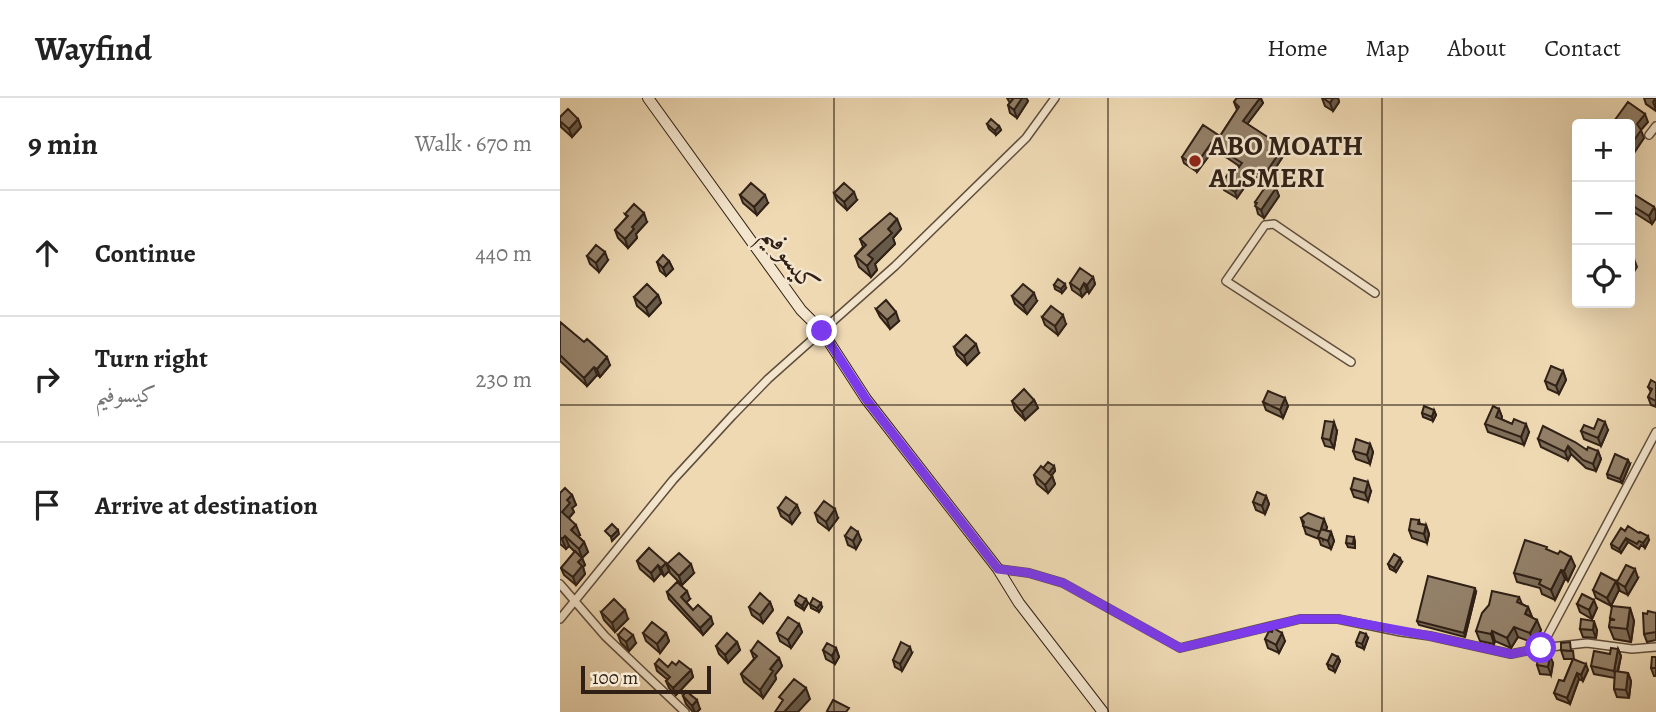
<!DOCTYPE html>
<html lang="en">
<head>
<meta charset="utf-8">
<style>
	:root { --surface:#fff; --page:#f2f2f2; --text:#222; --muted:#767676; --line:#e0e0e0 }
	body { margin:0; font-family:Alegreya,Amiri,serif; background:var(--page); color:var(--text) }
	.controls { position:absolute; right:21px; top:21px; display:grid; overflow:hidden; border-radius:7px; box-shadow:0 7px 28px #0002 }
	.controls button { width:63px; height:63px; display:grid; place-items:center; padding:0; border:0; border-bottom:2px solid var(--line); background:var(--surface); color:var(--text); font:35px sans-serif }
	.scale { position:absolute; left:21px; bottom:18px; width:130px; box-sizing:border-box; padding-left:7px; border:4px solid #302016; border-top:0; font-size:19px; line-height:24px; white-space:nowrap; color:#302016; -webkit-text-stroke:5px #f4e6ce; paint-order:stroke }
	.stop { position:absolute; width:21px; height:21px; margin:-16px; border:5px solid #7c3aed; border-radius:50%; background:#fff }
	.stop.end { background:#7c3aed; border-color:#fff; box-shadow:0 2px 7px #0008 }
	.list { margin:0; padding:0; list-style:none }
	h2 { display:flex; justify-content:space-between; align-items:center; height:91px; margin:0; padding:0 28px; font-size:30px }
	h2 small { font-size:23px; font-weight:400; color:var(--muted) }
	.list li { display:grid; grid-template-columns:46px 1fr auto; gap:21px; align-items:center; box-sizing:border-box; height:126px; padding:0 28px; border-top:2px solid var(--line) }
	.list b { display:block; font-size:26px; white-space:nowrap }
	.list p { margin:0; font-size:23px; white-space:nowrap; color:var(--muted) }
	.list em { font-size:23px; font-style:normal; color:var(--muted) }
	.icon { flex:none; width:38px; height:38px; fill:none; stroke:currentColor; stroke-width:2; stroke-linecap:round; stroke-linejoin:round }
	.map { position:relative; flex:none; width:1096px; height:614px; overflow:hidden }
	header { display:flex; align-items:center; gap:42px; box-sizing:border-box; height:98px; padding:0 35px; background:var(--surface); border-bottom:2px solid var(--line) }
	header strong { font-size:33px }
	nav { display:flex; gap:38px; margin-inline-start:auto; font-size:24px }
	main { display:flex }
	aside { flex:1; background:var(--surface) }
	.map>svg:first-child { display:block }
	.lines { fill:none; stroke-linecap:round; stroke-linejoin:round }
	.street-casing { stroke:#604e3d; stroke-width:10 }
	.secondary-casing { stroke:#302016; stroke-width:12 }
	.street { stroke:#f4e6ce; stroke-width:7 }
	.secondary { stroke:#f4e6ce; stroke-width:10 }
	.wall { fill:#7e6e59; stroke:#302016; stroke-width:2 }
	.shaded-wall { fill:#675a49; stroke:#302016; stroke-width:2 }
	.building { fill:#938068; stroke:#302016; stroke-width:2 }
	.route { stroke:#7c3aed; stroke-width:9 }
	.grid { fill:none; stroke:#302016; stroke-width:2; stroke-opacity:0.55 }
	.poi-dot { fill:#8f2418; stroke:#f4e6ce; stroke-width:2.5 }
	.labels { text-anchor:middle; stroke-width:5; stroke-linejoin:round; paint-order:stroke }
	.poi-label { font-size:28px; font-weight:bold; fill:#302016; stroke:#f4e6ce; text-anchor:start }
	.street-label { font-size:28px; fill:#302016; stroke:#f4e6ce }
</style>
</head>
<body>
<header>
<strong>Wayfind</strong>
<nav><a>Home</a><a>Map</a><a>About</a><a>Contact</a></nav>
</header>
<main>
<aside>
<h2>9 min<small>Walk · 670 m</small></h2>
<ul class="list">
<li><svg class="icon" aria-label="ahead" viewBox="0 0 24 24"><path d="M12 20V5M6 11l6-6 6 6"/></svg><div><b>Continue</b></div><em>440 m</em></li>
<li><svg class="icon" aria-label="right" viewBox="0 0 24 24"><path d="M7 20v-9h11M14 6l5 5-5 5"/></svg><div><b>Turn right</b><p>كيسوفيم</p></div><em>230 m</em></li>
<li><svg class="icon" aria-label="arrive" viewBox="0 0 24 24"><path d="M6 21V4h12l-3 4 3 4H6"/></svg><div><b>Arrive at destination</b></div></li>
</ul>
</aside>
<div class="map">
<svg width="1096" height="614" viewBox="0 0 1096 614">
	<rect width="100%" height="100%" fill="#eed9b3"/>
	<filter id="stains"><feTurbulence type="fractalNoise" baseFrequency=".00286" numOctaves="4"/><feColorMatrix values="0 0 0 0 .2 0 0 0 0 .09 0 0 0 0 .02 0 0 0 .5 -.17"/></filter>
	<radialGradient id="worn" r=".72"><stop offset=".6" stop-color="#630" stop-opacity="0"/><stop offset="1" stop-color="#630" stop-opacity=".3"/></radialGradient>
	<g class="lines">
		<!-- street casing -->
		<g class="street-casing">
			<path id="street" d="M1089 37 1096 28
				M791 264 666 183 705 127 714 126 815 195
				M438 471 469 475 503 485 620 550 740 521H778L841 534 870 538 951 556 981 550 1027 545 1072 551 1096 549
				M0 486 45 538 125 614
				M0 521 113 382 172 318 208 281 335 168 466 40 495 0
				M981 550 1096 334"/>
		</g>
		<!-- secondary casing -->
		<g class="secondary-casing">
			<path id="secondary" d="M88 0 241 212 262 233 306 301 438 471 459 505 543 614"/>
		</g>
		<!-- street -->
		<use href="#street" class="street"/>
		<!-- secondary -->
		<use href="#secondary" class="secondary"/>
	</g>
	<!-- wall -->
	<path class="wall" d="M447 0H466L468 3 457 20 450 15 448 7 450 5Z
		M677 0H701L703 5 687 26 725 55 706 85 693 77 677 100 664 92 662 86 673 77 679 68 654 51 637 74 624 65 622 59 660 38 677 12 674 4Z
		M762 0H778L779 4 773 13 765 8Z
		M1084 0H1096V13L1086 6Z
		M0 19 18 21 21 29 12 39 1 29Z
		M427 26 439 28 441 32 436 37 429 31Z
		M716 90 719 98 704 120 698 116 695 104Z
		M1070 94 1094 109 1096 114V120L1092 126 1070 112Z
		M274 95 297 102 287 112 277 103Z
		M180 97 208 105 197 117 183 105Z
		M65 116 87 124 76 136 77 140 68 150 58 140 55 132 67 119Z
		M337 121 341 131 333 140 335 146 315 166 317 172 311 179 299 169 295 158 303 149 300 141Z
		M27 158 48 162 39 174 30 166Z
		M109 163 113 171 106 178 100 173 97 164Z
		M533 179 535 186 529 195 527 193 522 199 512 192 510 185Z
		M494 187 506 190 502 195 495 191Z
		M98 197 101 205 89 218 77 208 74 199Z
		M452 198 477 203 467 216 455 206Z
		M316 211 339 223 330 231 320 219Z
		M482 219 506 226 498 237 485 227Z
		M0 224 50 267 40 279 37 277 27 288 0 263Z
		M394 249 419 255 407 267 397 257Z
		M1003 273 1006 282 999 296 988 291 985 283Z
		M1096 285V309L1091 307 1088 299 1091 294 1088 289Z
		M474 302 478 310 465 322 455 312 452 303Z
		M703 304 728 308 723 320 706 312Z
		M939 311 942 319 941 321 969 334 964 347 928 334 925 326Z
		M874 312 876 317 873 323 863 319 862 315Z
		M1034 331 1048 332 1041 348 1024 341 1021 333Z
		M777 333 774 350 765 348 762 340Z
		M978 341 1027 352 1038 353 1041 361 1036 373 1026 370 1011 356 1008 362 981 349Z
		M810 346 813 354 810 366 796 361 793 353Z
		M1070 366 1062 385 1048 380 1047 376Z
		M494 368 495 373 492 377 495 386 488 395 477 386 474 377 483 370Z
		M791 391 811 393 808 403 794 399Z
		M0 395 12 397 16 407 12 410 14 414 9 420 20 437 18 438 24 444 28 454 22 460 25 467 23 469 25 476 16 487 4 477 1 470 15 454 9 448 6 451 0 446Z
		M706 398 709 406 705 416 696 412 693 404Z
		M218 410 240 415 232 426 221 418Z
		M255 415 278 420 269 432 258 424Z
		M741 420 767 429 766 432 771 434 774 443 771 451 761 447 759 441 746 436Z
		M859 422 860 426 866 427 869 436 867 445 852 440 849 432Z
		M1065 433 1089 442 1085 450 1081 447 1079 451 1068 444 1061 455 1052 450 1051 446Z
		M285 438 301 442 296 451 288 447Z
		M794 439 795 443V450L788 449 786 445Z
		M89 450 109 473 104 478 101 475 94 483 80 471 77 463Z
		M988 452 1015 468 1008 483 1005 481 995 502 982 496 980 490 957 484 954 475Z
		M842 464 836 474 830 471 828 466Z
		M107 466 134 475 122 487 110 475Z
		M1078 480 1068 497 1060 493 1057 484Z
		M1033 492H1059L1051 508 1036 500Z
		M107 494 130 501 126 504 133 512 153 526 143 537 109 501Z
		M916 494 905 539 859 527 857 523Z
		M959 499 962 506 968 509 972 519 981 532 974 545 958 539 951 550 935 543 934 546 920 543 916 533Z
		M235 503 248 505 244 512 236 507Z
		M210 504 213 512 203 525 192 517 189 509Z
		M250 506 262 509 259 514 251 510Z
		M1017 506 1037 510 1032 521 1020 514Z
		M1070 510 1074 523 1071 544 1054 541 1049 529 1051 522 1050 520Z
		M41 514 68 521 55 534 44 522Z
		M1096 515V542L1087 544 1084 536Z
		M239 526 242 534 231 550 220 543 217 535Z
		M1020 531 1037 532 1036 540 1023 539Z
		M712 534 725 543 719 555 708 550 705 541Z
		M83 535H106L109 543 100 555 86 543Z
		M58 537 76 545 69 553 61 545Z
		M808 540 804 551 797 548 796 544Z
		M177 544 180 552 168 565 159 556 156 548Z
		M276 550 279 559 275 566 266 561 263 552Z
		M1058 551 1061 558 1058 574 1068 575 1071 583 1069 600 1057 599 1054 591 1055 580 1034 576 1031 568Z
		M1001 552 1013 553 1014 561 1028 572 1023 583 1019 581 1010 606 997 601 994 595 1004 583 1013 561H1004Z
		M191 553 219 560 222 568 215 577 216 581 203 600 184 584 181 576 194 561Z
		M352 555 342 573 335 569 333 562Z
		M778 559 780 563 775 574 769 571 767 566Z
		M1096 559V578H1094L1091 570Z
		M993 565 991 577 980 576 977 567Z
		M95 566 108 569 116 567 131 572 133 579 116 597 109 590 106 583 108 582 97 573Z
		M123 598 140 611 137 614H133L126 606Z"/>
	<!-- shaded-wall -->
	<path class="shaded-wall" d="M462 0H466L468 3 457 20 454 12Z
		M700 0 703 5 685 29 683 23Z
		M773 0H778L779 4 773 13 770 5Z
		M1096 0V12L1093 4Z
		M1085 16 1088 24 1081 32 1084 40 1074 55 1071 47 1077 26Z
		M18 21 21 29 12 39 9 31Z
		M439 28 441 32 436 37 435 33Z
		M651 45 654 51 637 74 635 68Z
		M723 49 725 55 706 85 703 79Z
		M690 71 693 77 677 100 675 94Z
		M716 90 719 98 704 120 701 112Z
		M294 94 297 102 287 112 284 104Z
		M205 97 208 105 197 117 194 109Z
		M1094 109 1096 114V120L1092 126 1089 118Z
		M84 115 87 124 76 136 77 140 68 150 65 141 72 129Z
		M337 121 341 131 333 140 335 146 315 166 317 172 311 179 307 168 308 157 328 131Z
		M45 154 48 162 39 174 36 165Z
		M1074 161 1077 169 1070 180V168Z
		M109 163 113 171 106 178 103 170Z
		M533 179 535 186 529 195 527 187Z
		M524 185 527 193 522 199 520 192Z
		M505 186 506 190 502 195 501 191Z
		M474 195 477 203 467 216 463 208Z
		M98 197 101 205 89 218 86 210Z
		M336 214 339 223 330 231 327 222Z
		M503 217 506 226 498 237 495 228Z
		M416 246 419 255 407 267 404 258Z
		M47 259 50 267 40 279 37 271Z
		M34 269 37 277 27 288 24 280Z
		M1003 273 1006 282 999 296 996 288Z
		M725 300 728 308 723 320 720 312Z
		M474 302 478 310 465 322 462 314Z
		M939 311 942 319 939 327 936 319Z
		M874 312 876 317 873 323 872 319Z
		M774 324 777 333 774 350 770 342Z
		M1045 324 1048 332 1041 348 1038 340Z
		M966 326 969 334 964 347 961 339Z
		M810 346 813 354 810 366 807 357Z
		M1008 348 1011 356 1008 362 1005 354Z
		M1038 353 1041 361 1036 373 1033 366Z
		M1068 362 1070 366 1062 385 1060 381Z
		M494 368 495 373 489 380 488 376Z
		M492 378 495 386 488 395 485 387Z
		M808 384 811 393 808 403 805 395Z
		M12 397 16 407 12 410 14 414 5 424 2 414 7 402Z
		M706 398 709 406 705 416 702 408Z
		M237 407 240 415 232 426 229 418Z
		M275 411 278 420 269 432 266 424Z
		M764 421 767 429 763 442 760 434Z
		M16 427 20 437 15 442 11 432Z
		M866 427 869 436 867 445 864 436Z
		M58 432 59 436 52 443 51 439Z
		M298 434 301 442 296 451 293 443Z
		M771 434 774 443 771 451 768 443Z
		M5 438 9 448 6 451 2 441Z
		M1088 438 1089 442 1085 450 1083 445Z
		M1066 440 1068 444 1061 455 1059 451Z
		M24 444 28 454 22 460 19 451Z
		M1011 459 1015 468 1008 483 1004 473Z
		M22 460 25 467 23 469 25 476 16 487 13 479 18 464Z
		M840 460 842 464 836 474 834 470Z
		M106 465 109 473 104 478 101 470Z
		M131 466 134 475 122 487 119 478Z
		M98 467 101 475 94 483 91 475Z
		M1075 471 1078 480 1068 497 1065 489Z
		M1001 472 1005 481 995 502 991 492Z
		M1056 483 1059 492 1051 508 1047 500Z
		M915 490 916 494 905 539 904 535Z
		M127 493 130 501 124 507 121 499Z
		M246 501 248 505 244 512 242 508Z
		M1034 502 1037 510 1032 521 1029 512Z
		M210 504 213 512 203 525 200 517Z
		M261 505 262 509 259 514 257 510Z
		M968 509 972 519 965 516Z
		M1070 510 1074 523 1071 544 1067 531Z
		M65 512 68 521 55 534 52 525Z
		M151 519 153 526 143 537 140 530Z
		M977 522 981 532 974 545 970 535Z
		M1034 523 1037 532 1036 540 1033 532Z
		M239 526 242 534 231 550 228 542Z
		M954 529 958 539 951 550 947 540Z
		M932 533 935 543 934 546 931 536Z
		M106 535 109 543 100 555 97 546Z
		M722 535 725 543 719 555 716 547Z
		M806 536 808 540 804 551 802 546Z
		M73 537 76 545 69 553 66 544Z
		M177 544 180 552 168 565 165 557Z
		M350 549 352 555 342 573 340 566Z
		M276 550 279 559 275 566 272 558Z
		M1058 551 1061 558 1056 580 1054 573Z
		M990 557 993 565 991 577 988 569Z
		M778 559 780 563 775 574 773 569Z
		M219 560 222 568 215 577 216 581 203 600 200 592 210 571Z
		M1026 566 1028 572 1023 583 1021 577Z
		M131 572 133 579 116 597 113 590Z
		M1017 575 1019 581 1010 606 1007 600Z
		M1068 575 1071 583 1069 600 1066 592Z
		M246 590 250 601 238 614H224Z
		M137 602 140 611 137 614H135L132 608Z"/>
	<!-- building -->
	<path class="building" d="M451 0H462L454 12 448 7 453 1Z
		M677 0H700L683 23 723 49 703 79 690 71 675 94 662 86 669 74 673 77 682 65 651 45 635 68 622 59 643 27 660 38 679 9 674 4Z
		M763 0H773L770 5Z
		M1068 4 1085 16 1077 26 1081 32 1071 47 1070 26H1052Z
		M8 11 18 21 9 31 0 23V19Z
		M431 21 439 28 435 33 427 26Z
		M191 85 205 97 194 109 180 97Z
		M284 85 294 94 284 104 274 95Z
		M708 85 716 90 701 112 695 108 697 105 695 104Z
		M1070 94 1094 109 1089 118 1070 106Z
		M74 106 84 115 72 129 74 131 65 141 55 132 68 118 65 116Z
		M330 115 337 121 328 131 332 135 308 157 313 161 307 168 295 158 306 147 300 141Z
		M36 147 45 154 36 165 27 158Z
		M103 157 109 163 103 170 97 164Z
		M1070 159 1074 161 1070 168Z
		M520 170 533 179 527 187 524 185 520 192 510 185Z
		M498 181 505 186 501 191 494 187Z
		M87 186 98 197 86 210 74 199Z
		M463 186 474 195 463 208 452 198Z
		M326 202 336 214 327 222 316 211Z
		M491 208 503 217 495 228 482 219Z
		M0 224 24 244 27 241 47 259 37 271 34 269 24 280 0 257Z
		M406 237 416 246 404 258 394 249Z
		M991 268 1003 273 996 288 985 283Z
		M1091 282 1096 285V303L1088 299 1092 291 1088 289Z
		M464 291 474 302 462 314 452 303Z
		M708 293 725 300 720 312 703 304Z
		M864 308 874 312 872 319 862 315Z
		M933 308 939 311 936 319 952 326 954 321 966 326 961 339 925 326Z
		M1038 321 1045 324 1038 340 1021 333 1024 327 1034 331Z
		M765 323 774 324 770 342 762 340Z
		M983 328 1015 344 1027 352 1028 349 1038 353 1033 366 1023 362 1008 348 1005 354 978 341Z
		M796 341 810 346 807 357 793 353Z
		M1055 356 1068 362 1060 381 1047 376Z
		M488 364 494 368 489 375 483 370Z
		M481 368 492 378 485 387 474 377Z
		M794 380 808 384 805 395 791 391Z
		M5 390 12 397 7 402 10 405 2 414 16 427 11 432 24 444 19 451 5 438 2 441 0 439V395Z
		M697 394 706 398 702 408 693 404Z
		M226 399 237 407 229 418 218 410Z
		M264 403 275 411 266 424 255 415Z
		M748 415 764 421 760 434 743 428 744 424 741 420Z
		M851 421 859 422 858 426 866 427 864 436 849 432Z
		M52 426 58 432 51 439 45 433Z
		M1068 428 1079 435 1080 434 1088 438 1083 445 1079 443 1077 446 1066 440 1059 451 1051 446 1061 430 1065 433Z
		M291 429 298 434 293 443 285 438Z
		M761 431 771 434 768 443 758 439Z
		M787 438 794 439 793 446 786 445Z
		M965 442 987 449 986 451 998 456 1000 453 1011 459 1004 473 1001 472 991 492 979 486 981 482 954 475Z
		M89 450 106 465 101 470 98 467 91 475 77 463Z
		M15 453 22 460 18 464 22 468 13 479 1 470Z
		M119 455 131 466 119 478 107 466Z
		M834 456 840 460 834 470 828 466Z
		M1066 467 1075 471 1065 489 1057 484Z
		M1041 475 1056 483 1047 500 1033 492Z
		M868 478 915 490 904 535 857 523Z
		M117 484 127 493 121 499 133 512 138 507 151 519 140 530 107 494Z
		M932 493 959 499 957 504 968 509 965 516 977 522 970 535 954 529 947 540 932 533 931 536 916 533 922 515 929 507Z
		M200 495 210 504 200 517 189 509Z
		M1022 496 1034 502 1029 512 1017 506Z
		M239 497 246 501 242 508 235 503Z
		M253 500 261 505 257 510 250 506Z
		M54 501 65 512 52 525 41 514Z
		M1052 508 1070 510 1067 531 1049 529 1050 522H1055L1050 520Z
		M1088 513 1096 515V534L1084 536 1083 515 1087 516Z
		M228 519 239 526 228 542 217 535Z
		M1021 521 1034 523 1033 532 1020 531Z
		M92 524 106 535 97 546 83 535Z
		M64 530 73 537 66 544 58 537Z
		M713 530 722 535 716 547 705 541 709 533 712 534Z
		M800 534 806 536 802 546 796 544Z
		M167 535 177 544 165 557 156 548Z
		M198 543 219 560 210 571 213 573 200 592 181 576 197 558 191 553Z
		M341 544 350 549 340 566 333 562Z
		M1010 544 1011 553 1001 552V545Z
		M267 545 276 550 272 558 263 552Z
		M1051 550 1058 551 1054 573 1031 568 1034 553 1050 556Z
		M978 555 990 557 988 569 977 567Z
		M772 556 778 559 773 569 767 566Z
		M1092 559H1096V573V570H1091Z
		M99 561 108 569 112 564 116 567 119 563 131 572 113 590 106 583 110 579 95 566Z
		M1013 561 1026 566 1021 577 1017 575 1007 600 994 595 999 582 1004 583Z
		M1055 573 1068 575 1066 592 1054 591Z
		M234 581 246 590 224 614H215L223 602 219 599Z
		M126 593 137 602 132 608 123 598Z
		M273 602 289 610 286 614H269L267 613Z"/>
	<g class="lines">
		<!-- route -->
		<path class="route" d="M262 233 306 301 438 471 469 475 503 485 620 550 740 521H778L870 538 951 556 981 550"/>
	</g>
	<!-- grid -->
	<path class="grid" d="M274 0V614M548 0V614M822 0V614M0 307H1096"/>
	<!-- markers -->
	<circle class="poi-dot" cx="635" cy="63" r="7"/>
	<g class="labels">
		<!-- poi labels -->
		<g class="poi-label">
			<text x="649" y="57">ABO MOATH<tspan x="649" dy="32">ALSMERI</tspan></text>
		</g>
		<!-- street labels -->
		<g class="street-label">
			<text transform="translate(232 160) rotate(54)" y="10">كيسوفيم</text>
		</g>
	</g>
	<rect width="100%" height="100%" filter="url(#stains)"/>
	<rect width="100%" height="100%" fill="url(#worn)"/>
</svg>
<div class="controls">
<button>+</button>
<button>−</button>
<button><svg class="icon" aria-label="locate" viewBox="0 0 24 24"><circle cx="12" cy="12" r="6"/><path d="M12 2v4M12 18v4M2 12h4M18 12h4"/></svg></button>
</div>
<div class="scale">100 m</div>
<div class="stop" style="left:981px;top:550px"></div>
<div class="stop end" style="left:262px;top:233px"></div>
</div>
</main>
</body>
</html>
